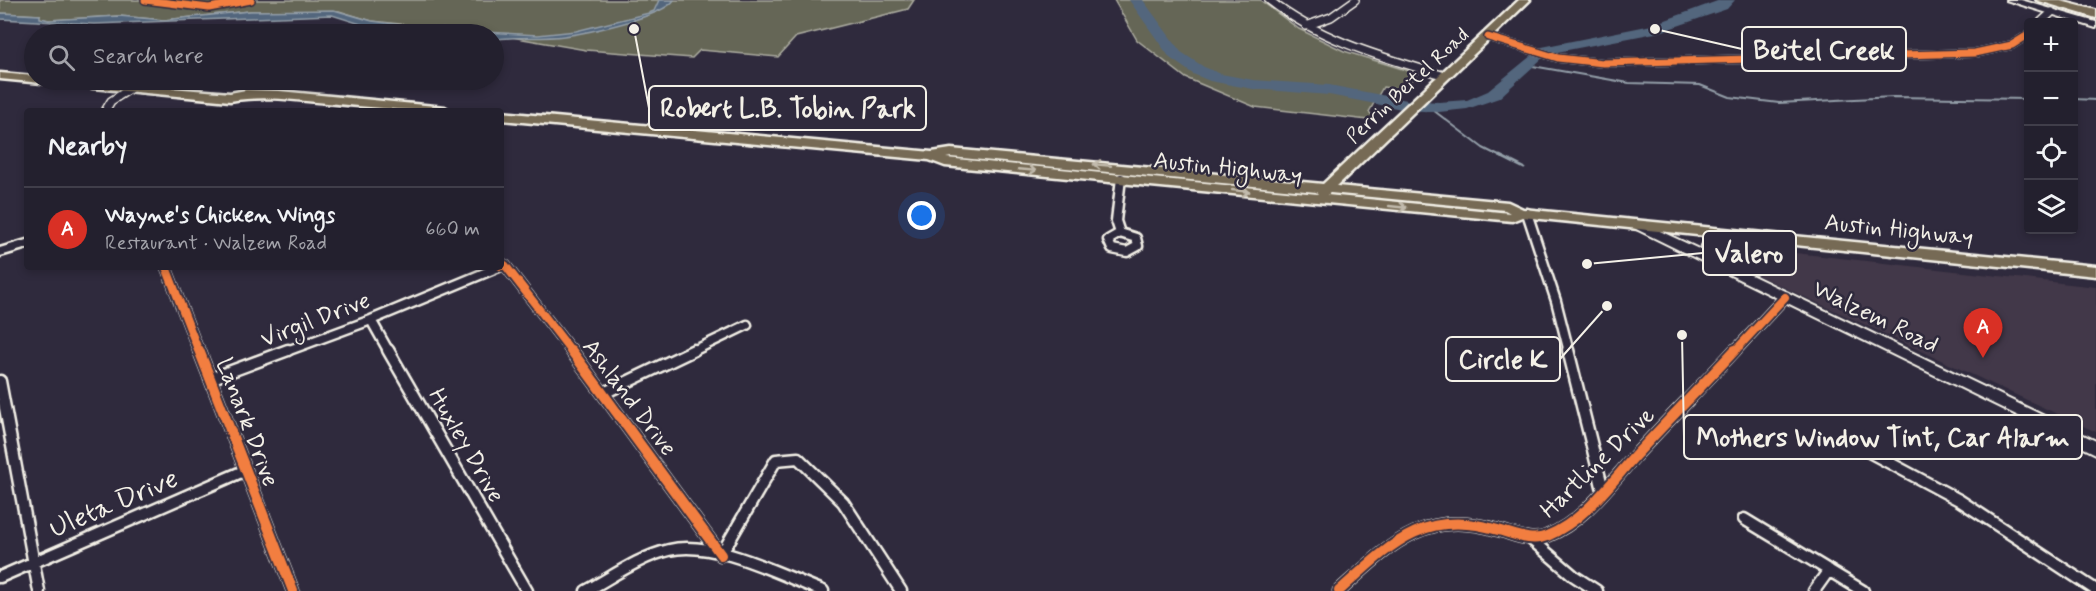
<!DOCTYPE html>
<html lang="en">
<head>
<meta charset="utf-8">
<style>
	:root { --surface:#23202e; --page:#2b2836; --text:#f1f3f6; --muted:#a3a3aa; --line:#403e4a; --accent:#d93025 }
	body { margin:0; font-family:Mynerve,sans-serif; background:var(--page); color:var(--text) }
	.controls { position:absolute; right:18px; top:18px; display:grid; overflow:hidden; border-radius:6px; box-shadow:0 3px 9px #0003 }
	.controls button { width:54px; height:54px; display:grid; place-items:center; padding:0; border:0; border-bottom:2px solid var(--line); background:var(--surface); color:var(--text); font:30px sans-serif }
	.you { position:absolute; left:922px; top:216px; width:21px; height:21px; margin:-15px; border:4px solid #fff; border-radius:50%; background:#1a73e8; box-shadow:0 0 0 9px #1a73e833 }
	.badge { display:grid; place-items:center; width:39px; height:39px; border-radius:50%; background:var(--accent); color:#fff; font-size:20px; font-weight:700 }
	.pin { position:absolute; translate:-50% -50px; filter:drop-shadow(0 2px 3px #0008) }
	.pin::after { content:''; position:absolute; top:32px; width:21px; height:18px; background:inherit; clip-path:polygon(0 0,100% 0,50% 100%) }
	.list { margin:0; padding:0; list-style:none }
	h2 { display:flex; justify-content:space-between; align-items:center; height:78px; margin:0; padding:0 24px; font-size:26px }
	h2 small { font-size:20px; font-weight:400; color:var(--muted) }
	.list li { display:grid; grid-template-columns:39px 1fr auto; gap:18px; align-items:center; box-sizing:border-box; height:84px; padding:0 24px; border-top:2px solid var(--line) }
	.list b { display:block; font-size:22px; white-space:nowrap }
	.list p { margin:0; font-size:20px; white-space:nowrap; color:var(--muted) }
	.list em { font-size:20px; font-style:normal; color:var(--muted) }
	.icon { flex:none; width:33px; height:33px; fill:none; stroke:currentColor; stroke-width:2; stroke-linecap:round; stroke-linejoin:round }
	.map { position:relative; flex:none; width:2096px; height:591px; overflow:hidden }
	.search { position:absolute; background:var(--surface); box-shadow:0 3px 9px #0003; left:24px; top:24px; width:480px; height:66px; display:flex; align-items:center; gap:15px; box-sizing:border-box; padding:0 21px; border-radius:33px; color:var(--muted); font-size:22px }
	.panel { position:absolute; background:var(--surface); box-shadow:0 3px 9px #0003; left:24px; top:108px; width:480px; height:162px; border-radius:6px }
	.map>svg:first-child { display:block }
	.built { fill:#433848 }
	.green { fill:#656657; stroke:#acaca0; stroke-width:1.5 }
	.water { fill:#52667d; stroke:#939ea8; stroke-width:1.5 }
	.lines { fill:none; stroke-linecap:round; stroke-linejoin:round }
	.stream-far1 { stroke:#939ea8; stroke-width:2 }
	.stream { stroke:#939ea8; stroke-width:3 }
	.river { fill:#52667d; fill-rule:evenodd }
	.minor-far2-casing { stroke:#f4f1e8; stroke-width:10 }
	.minor-far1-casing { stroke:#f4f1e8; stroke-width:13 }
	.minor-casing { stroke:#f4f1e8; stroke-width:15 }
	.secondary-casing { stroke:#f4f1e8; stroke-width:4 }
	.primary-casing { stroke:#f4f1e8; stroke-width:5 }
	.motorway-casing { stroke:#f4f1e8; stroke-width:4 }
	.minor-far2 { stroke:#2f2a3d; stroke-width:7 }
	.minor-far1 { stroke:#2f2a3d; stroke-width:8 }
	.minor { stroke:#2f2a3d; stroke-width:10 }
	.secondary { fill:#2f2a3d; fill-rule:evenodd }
	.primary { fill:#766a54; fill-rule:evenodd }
	.motorway { fill:#766a54; fill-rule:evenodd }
	.cycleway-far2-casing { stroke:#2f2a3d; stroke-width:10 }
	.cycleway-far1-casing { stroke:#2f2a3d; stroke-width:12 }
	.cycleway-casing { stroke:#2f2a3d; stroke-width:14 }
	.cycleway-far2 { stroke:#f27e40; stroke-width:7 }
	.cycleway-far1 { stroke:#f27e40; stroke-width:8 }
	.cycleway { stroke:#f27e40; stroke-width:10 }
	.oneway { stroke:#c2bbad }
	.labels { text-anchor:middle; stroke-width:5; stroke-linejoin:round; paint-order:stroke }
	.far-street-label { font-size:20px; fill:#f4f1e8; stroke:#2f2a3d }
	.street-label { font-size:24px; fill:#f4f1e8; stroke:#2f2a3d }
	.near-street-label { font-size:28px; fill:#f4f1e8; stroke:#2f2a3d }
	.leader { fill:none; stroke:#f4f1e8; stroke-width:2 }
	.callout-dot { fill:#f4f1e8; stroke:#2f2a3d; stroke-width:2 }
	.callout { fill:#2f2a3d; stroke:#f4f1e8; stroke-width:2 }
	.callout-label { font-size:26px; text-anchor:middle; font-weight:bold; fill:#f4f1e8 }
</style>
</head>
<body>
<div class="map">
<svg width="2096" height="591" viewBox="0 0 2096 591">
	<rect width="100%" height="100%" fill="#2f2a3d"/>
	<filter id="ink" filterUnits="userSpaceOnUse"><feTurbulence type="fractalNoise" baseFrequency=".0167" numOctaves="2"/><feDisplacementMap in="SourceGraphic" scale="12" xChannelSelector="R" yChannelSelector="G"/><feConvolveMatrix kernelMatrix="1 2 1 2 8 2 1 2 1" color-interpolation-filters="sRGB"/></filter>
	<g filter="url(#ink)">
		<!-- built -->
		<path class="built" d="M1724 245 2096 287V432L1723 259Z"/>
		<!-- green -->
		<path class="green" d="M0 0H914L908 9 796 37 778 57 700 50 692 58 586 50 494 34 372 21 339 11H250L164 20 119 16 49 20 38 18 40 15 0 13Z
			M1114 0H1260L1299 29 1344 51 1412 72 1416 74V78L1397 89 1383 87 1369 112 1377 121 1255 107 1186 78 1137 40Z"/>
		<!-- water -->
		<path class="water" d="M659 0H674C663 17 586 33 564 36 542 39 520 36 498 39L494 38V34L399 31 367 26 332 15 94 24 0 19V13L40 15V18L49 20 119 16 164 20 250 11 334 10 372 21 431 29 538 35 576 31 649 13 654 11Z"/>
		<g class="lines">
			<!-- stream-far1 -->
			<path class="stream-far1" d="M1527 65 1629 83 1700 85 1730 97 1779 103 1893 97 2028 99
				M2074 99 2096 100
				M1429 107 1483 148 1503 158"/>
			<!-- stream -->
			<path class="stream" d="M1500 156 1524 168"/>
			<!-- river -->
			<path class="river" d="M1129 0H1143L1181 52 1204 67 1221 74 1253 80 1329 85 1407 100 1439 102 1467 100 1488 91 1542 47 1652 25 1720 0H1735L1727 9 1660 32 1547 54 1499 98 1467 109 1439 112 1407 110 1329 95 1253 89 1210 81 1193 74 1170 58Z"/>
			<!-- minor-far2 casing -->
			<g class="minor-far2-casing">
				<path id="minor-far2" d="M1269 0C1321 41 1382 57 1445 76
					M2041 22 2052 12
					M1306 26 1331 17 1355 0
					M1488 37 1558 58 1603 63 1975 53 2012 45 2028 35
					M105 111 111 101 144 80"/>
			</g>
			<!-- minor-far1 casing -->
			<g class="minor-far1-casing">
				<path id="minor-far1" d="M1527 213 1556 301 1569 352
					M1120 233 1136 238 1138 246 1127 252 1112 249 1108 240Z
					M1120 233 1116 221 1121 178
					M0 252 27 244
					M501 266 505 265 572 352
					M166 267 199 352
					M371 320 389 352
					M284 352 371 320 499 267
					M691 352 747 325
					M1734 352 1785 297"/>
			</g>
			<!-- minor casing -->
			<g class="minor-casing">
				<path id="minor" d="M199 350 293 591
					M388 350 527 591
					M571 350 721 555
					M1568 350 1603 490
					M210 379 288 350
					M0 381 39 591
					M604 393 694 350
					M1815 423 1959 500 2096 590
					M1744 519 1863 591
					M1532 540 1574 576 1597 591
					M721 555 776 460 798 458 843 502 901 591
					M0 577 246 470
					M586 591C612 577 639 557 669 550 713 539 781 575 823 591
					M1339 591C1391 544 1424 508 1498 530 1514 534 1531 543 1547 536 1584 521 1609 485 1634 457 1667 421 1702 386 1735 350
					M1814 591 1829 570"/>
			</g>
			<!-- secondary casing -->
			<g class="secondary-casing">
				<path id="secondary" d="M2006 0H2021L2096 22V28Z
					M1636 220 1701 250C1702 237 1722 230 1734 232L1736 235 1734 238 1713 246V250L1722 261 2096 441V454L1632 227 1630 224 1632 221Z"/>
			</g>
			<!-- primary casing -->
			<g class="primary-casing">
				<path id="primary" d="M1519 0H1530L1337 186 1508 202 1523 209 2096 266V276L1522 217 1512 221 945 166 929 160 501 120V112L932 152 951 149 1323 184ZM951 157 1316 192 1318 194 946 158ZM1330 193 1505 210 1510 213 1327 195Z
					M0 73 34 76V80H77L230 93 246 90 279 91 445 107 451 111C409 111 368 107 327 103 295 100 262 95 230 101L0 79Z"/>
			</g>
			<!-- motorway casing -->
			<g class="motorway-casing">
				<path id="motorway" d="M2036 0H2057L2096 10V18Z"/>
			</g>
			<!-- minor-far2 -->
			<use href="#minor-far2" class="minor-far2"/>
			<!-- minor-far1 -->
			<use href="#minor-far1" class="minor-far1"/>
			<!-- minor -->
			<use href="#minor" class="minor"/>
			<!-- secondary -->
			<use href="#secondary" class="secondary"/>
			<!-- primary -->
			<use href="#primary" class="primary"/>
			<!-- motorway -->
			<use href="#motorway" class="motorway"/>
			<!-- cycleway-far2 casing -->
			<g class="cycleway-far2-casing">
				<path id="cycleway-far2" d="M145 0 209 8 251 0
					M1488 37 1558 58 1603 63 1975 53 2012 45 2028 35"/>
			</g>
			<!-- cycleway-far1 casing -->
			<g class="cycleway-far1-casing">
				<path id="cycleway-far1" d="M501 266 505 265 572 352
					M166 267 199 352
					M1734 352 1785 297"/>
			</g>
			<!-- cycleway casing -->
			<g class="cycleway-casing">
				<path id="cycleway" d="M199 350 293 591
					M571 350 721 555
					M1339 591C1391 544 1424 508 1498 530 1514 534 1531 543 1547 536 1584 521 1609 485 1634 457 1667 421 1702 386 1735 350"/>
			</g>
			<!-- cycleway-far2 -->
			<use href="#cycleway-far2" class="cycleway-far2"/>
			<!-- cycleway-far1 -->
			<use href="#cycleway-far1" class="cycleway-far1"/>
			<!-- cycleway -->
			<use href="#cycleway" class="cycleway"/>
		</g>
		<!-- one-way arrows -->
		<defs><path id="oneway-shaft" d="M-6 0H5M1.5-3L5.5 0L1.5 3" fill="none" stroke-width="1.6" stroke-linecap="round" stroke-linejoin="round" transform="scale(1.5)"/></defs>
		<g class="oneway">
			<use href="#oneway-shaft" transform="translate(1102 165) rotate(-175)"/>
			<use href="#oneway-shaft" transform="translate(1027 170) rotate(5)"/>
			<use href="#oneway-shaft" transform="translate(1241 191) rotate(6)"/>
			<use href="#oneway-shaft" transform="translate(1398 207) rotate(6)"/>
		</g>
	</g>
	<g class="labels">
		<!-- far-street labels -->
		<g class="far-street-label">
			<text transform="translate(1407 85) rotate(-43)" y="7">Perrin Beitel Road</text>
		</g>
		<!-- street labels -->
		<g class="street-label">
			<text transform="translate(1228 167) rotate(6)" y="8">Austin Highway</text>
			<text transform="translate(1899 229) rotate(6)" y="8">Austin Highway</text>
			<text transform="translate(1876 316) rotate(26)" y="8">Walzem Road</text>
			<text transform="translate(315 319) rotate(-21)" y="8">Virgil Drive</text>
			<text transform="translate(630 397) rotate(53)" y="8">Ashland Drive</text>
			<text transform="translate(248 422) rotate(69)" y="8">Lanark Drive</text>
			<text transform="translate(467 445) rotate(60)" y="8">Huxley Drive</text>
			<text transform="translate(1597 462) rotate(-44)" y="8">Hartline Drive</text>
		</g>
		<!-- near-street labels -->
		<g class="near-street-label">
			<text transform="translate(113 502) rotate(-23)" y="10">Uleta Drive</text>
		</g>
	</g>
	<!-- callouts -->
	<path class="leader" d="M1655 29L1742 49M634 29L649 108M1587 264L1703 253M1607 306L1560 359M1682 335L1684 437"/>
	<g class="callout-dot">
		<circle cx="1655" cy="29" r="6"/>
		<circle cx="634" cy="29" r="6"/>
		<circle cx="1587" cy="264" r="6"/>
		<circle cx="1607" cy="306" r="6"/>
		<circle cx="1682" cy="335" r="6"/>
	</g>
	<g class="callout">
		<rect x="1742" y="27" width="164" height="44" rx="6"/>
		<rect x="649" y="86" width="277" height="44" rx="6"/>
		<rect x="1703" y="231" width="93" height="44" rx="6"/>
		<rect x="1446" y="337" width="114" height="44" rx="6"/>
		<rect x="1684" y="415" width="398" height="44" rx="6"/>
	</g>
	<g class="callout-label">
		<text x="1824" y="59">Beitel Creek</text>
		<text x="788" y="117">Robert L.B. Tobin Park</text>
		<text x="1749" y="262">Valero</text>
		<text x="1503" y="368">Circle K</text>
		<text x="1883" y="446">Mothers Window Tint, Car Alarm</text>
	</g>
</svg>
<div class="controls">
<button>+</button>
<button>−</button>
<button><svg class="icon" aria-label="locate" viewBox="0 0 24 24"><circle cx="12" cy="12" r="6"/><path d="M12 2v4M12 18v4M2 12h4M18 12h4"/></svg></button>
<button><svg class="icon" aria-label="layers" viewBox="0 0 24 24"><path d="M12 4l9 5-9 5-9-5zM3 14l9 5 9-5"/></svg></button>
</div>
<div class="you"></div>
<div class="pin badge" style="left:1983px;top:358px">A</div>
<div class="search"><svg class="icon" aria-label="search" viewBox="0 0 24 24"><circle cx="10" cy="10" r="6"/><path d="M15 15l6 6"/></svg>Search here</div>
<section class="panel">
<h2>Nearby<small></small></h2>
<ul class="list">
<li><span class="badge">A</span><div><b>Wayne's Chicken Wings</b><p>Restaurant · Walzem Road</p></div><em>660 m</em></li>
</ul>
</section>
</div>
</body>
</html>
